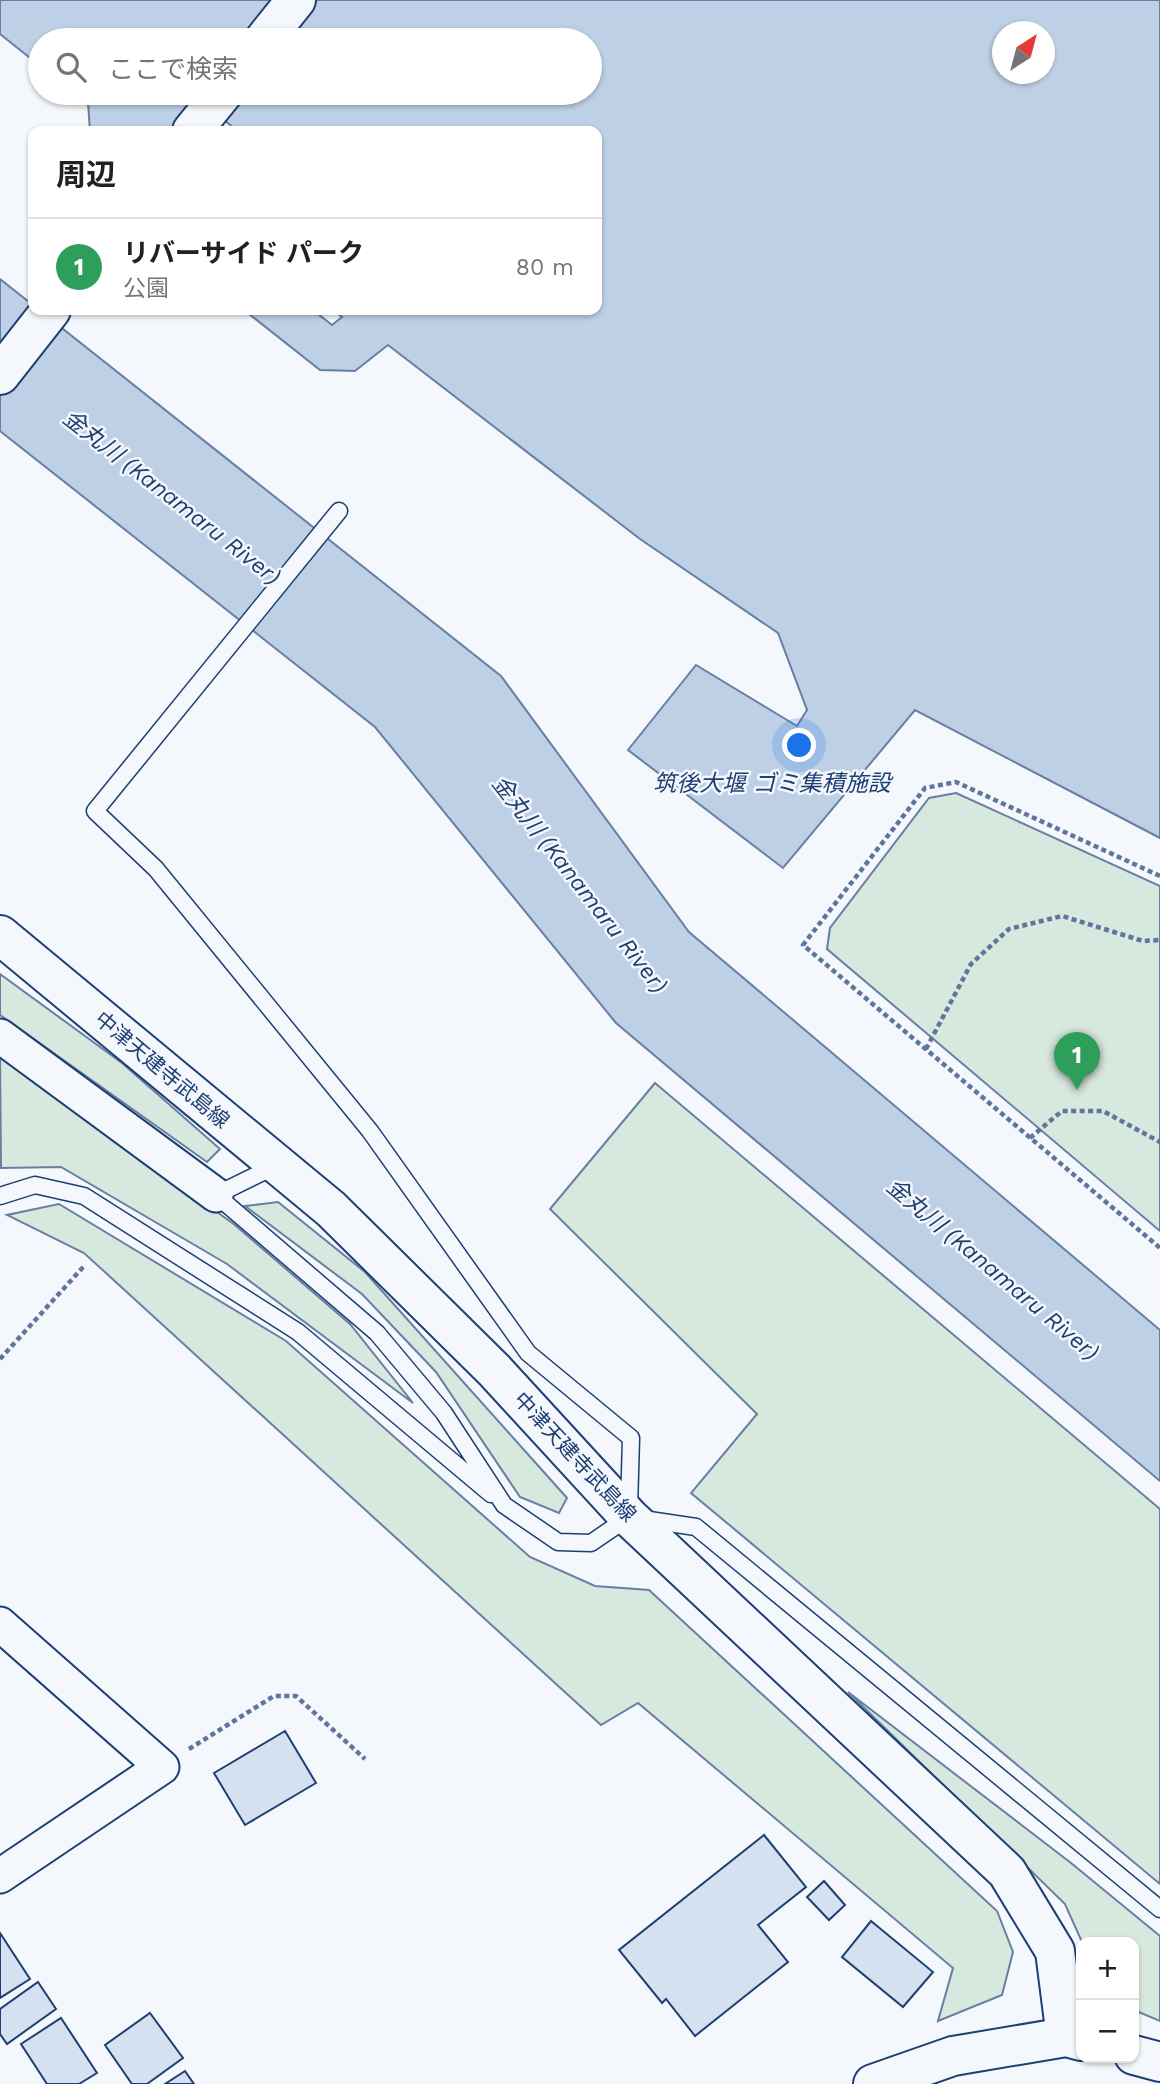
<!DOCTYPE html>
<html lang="ja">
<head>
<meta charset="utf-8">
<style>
	:root { --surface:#fff; --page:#f6f6f6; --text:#202124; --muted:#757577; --line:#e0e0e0; --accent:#c62828 }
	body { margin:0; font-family:"Work Sans","Noto Sans JP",sans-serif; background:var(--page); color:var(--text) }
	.controls { position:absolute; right:21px; bottom:21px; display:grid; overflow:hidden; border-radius:14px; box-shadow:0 2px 5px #0004 }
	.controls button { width:63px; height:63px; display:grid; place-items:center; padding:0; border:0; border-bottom:2px solid var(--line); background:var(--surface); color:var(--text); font:35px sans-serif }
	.compass { position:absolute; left:992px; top:21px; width:63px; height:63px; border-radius:50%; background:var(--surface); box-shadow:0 2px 5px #0004; rotate:36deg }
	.you { position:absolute; left:800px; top:746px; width:24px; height:24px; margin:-18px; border:5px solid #fff; border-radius:50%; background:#1a73e8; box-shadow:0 0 0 10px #1a73e833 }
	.badge { display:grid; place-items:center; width:46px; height:46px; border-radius:50%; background:var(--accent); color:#fff; font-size:23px; font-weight:700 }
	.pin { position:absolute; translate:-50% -58px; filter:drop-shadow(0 2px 4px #0008) }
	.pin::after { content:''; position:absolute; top:37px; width:24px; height:21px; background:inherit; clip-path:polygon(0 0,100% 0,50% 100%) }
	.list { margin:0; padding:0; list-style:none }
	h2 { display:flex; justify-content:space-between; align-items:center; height:91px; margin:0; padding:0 28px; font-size:30px }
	h2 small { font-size:23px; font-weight:400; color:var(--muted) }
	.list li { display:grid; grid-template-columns:46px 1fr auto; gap:21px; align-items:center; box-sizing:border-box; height:98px; padding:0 28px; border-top:2px solid var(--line) }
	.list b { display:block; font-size:26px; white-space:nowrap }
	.list p { margin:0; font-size:23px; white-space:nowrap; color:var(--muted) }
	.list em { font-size:23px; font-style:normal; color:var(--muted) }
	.icon { flex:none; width:38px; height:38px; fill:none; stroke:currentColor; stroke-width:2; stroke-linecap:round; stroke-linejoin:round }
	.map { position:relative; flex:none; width:1160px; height:2084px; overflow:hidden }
	.search { position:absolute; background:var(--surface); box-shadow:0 2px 5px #0004; left:28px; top:28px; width:574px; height:77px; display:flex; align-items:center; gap:18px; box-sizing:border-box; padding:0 24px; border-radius:38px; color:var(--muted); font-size:26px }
	.panel { position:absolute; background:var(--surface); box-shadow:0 2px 5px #0004; left:28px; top:126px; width:574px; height:189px; border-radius:14px }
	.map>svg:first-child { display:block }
	.green { fill:#d7e8df; stroke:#687fa3; stroke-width:2 }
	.water { fill:#bed0e5; stroke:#687fa3; stroke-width:2; fill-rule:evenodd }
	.building { fill:#d5e0f0; stroke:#1d3f73; stroke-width:2 }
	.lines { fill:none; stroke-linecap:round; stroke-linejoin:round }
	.service-casing { stroke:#1d3f73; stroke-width:19 }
	.minor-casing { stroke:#1d3f73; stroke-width:37 }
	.tertiary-casing { stroke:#1d3f73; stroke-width:42 }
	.secondary-casing { stroke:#1d3f73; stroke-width:42 }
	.primary-casing { stroke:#1d3f73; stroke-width:42 }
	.path { stroke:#5e769c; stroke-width:4.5; stroke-dasharray:5 3.5; stroke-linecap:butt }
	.service { stroke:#f4f7fb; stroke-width:16 }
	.minor { stroke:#f4f7fb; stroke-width:33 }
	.tertiary { stroke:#f4f7fb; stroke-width:38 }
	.secondary { stroke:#f4f7fb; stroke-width:38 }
	.primary { stroke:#f4f7fb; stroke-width:38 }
	.labels { text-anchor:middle; stroke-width:5; stroke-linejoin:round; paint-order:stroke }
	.street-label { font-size:21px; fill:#1d3f73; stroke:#f4f7fb }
	.water-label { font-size:23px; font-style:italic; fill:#1d3f73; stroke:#f4f7fb }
</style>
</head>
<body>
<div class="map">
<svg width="1160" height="2084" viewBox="0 0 1160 2084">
	<rect width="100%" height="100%" fill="#f4f7fb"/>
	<!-- green -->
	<path class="green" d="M956 793 1160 886V1231L827 949 830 928 929 798Z
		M0 974 122 1063 220 1149 207 1162 0 1015Z
		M0 1055 235 1225 350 1324 413 1403 227 1264 61 1167 1 1168Z
		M655 1083 1160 1509V1884L691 1493 757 1414 550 1209Z
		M278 1202 365 1272 567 1498 559 1513 520 1497 436 1372 362 1294 245 1206Z
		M59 1204 286 1341 530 1557 595 1586 649 1590 997 1911 1013 1952 1002 1995 938 2021 953 1968 638 1703 601 1725 84 1253 7 1215Z
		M848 1692 1071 1863 1160 1936V2021L1134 2010V1942H1082L1065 1904Z"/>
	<!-- water -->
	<path class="water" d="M0 0H1160V838L915 710 783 868 628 750 696 665 797 726 807 710 778 633 640 539 388 345 355 371 320 370 244 310H313L332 325 342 317 333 310H597V131H238L199 101 208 131H90L88 103 75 93H590V40H40V66L0 34ZM1002 32H1044V74H1002Z
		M0 279 501 676 689 932 1160 1330V1481L616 1023 375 727 0 431Z"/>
	<!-- building -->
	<path class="building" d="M285 1731 316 1783 245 1825 214 1773Z
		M764 1835 806 1887 758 1925 788 1962 695 2036 666 1999 662 2003 619 1950Z
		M824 1881 845 1905 829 1920 807 1897Z
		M871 1921 933 1972 903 2007 842 1957Z
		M0 1933 30 1979 0 1998Z
		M38 1982 56 2009 7 2044 0 2034V2009Z
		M150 2013 183 2058 147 2084H132L105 2045Z
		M61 2018 97 2073 79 2084H47L21 2044Z
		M185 2071 194 2084H165Z"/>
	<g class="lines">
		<!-- service casing -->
		<g class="service-casing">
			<path id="service" d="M339 511 95 811 156 869 370 1131 528 1353 631 1438 629 1508
				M277 1165 216 1195 377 1333 444 1413 504 1505 558 1542 591 1543 629 1517 696 1527 1160 1909
				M0 1196 35 1185 84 1196 298 1332 491 1494"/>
		</g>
		<!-- minor casing -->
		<g class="minor-casing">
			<path id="minor" d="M0 1036 216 1195
				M0 1624 162 1767 0 1876"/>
		</g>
		<!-- tertiary casing -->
		<g class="tertiary-casing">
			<path id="tertiary" d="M264 40 296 0
				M192 131 223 93
				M0 375 51 310"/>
		</g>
		<!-- secondary casing -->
		<g class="secondary-casing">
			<path id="secondary" d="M0 935 331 1209 494 1370 629 1517 1007 1872 1055 1951 1066 2037"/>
		</g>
		<!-- primary casing -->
		<g class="primary-casing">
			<path id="primary" d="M1134 2055 1160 2062
				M873 2084 953 2056 1066 2037 1081 2041"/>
		</g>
		<!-- path -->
		<path class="path" d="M1160 876 956 782 925 788 803 945 1160 1248
			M926 1049 971 964 1009 929 1062 916 1143 941 1160 940
			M1030 1138 1062 1111H1103L1160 1142
			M0 1359 85 1265
			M189 1749 274 1696H296L365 1759"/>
		<!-- service -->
		<use href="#service" class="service"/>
		<!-- minor -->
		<use href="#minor" class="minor"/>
		<!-- tertiary -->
		<use href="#tertiary" class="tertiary"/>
		<!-- secondary -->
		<use href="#secondary" class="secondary"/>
		<!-- primary -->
		<use href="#primary" class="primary"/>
	</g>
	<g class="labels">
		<!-- street labels -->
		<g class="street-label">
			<text transform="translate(162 1070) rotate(40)" y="7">中津天建寺武島線</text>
			<text transform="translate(575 1457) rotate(47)" y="7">中津天建寺武島線</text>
		</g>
		<!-- water labels -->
		<g class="water-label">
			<text transform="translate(172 497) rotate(38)" y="8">金丸川 (Kanamaru River)</text>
			<text x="772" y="791">筑後大堰 ゴミ集積施設</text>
			<text transform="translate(580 884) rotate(52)" y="8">金丸川 (Kanamaru River)</text>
			<text transform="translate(993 1269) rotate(40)" y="8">金丸川 (Kanamaru River)</text>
		</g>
	</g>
</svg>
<div class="controls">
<button>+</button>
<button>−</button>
</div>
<svg class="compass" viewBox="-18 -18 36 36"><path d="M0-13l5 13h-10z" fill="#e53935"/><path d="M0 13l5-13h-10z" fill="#757577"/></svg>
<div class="you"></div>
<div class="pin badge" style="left:1077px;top:1090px;background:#2e9e5b">1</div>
<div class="search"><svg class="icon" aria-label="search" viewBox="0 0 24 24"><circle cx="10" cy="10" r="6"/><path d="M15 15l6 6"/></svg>ここで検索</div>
<section class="panel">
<h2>周辺<small></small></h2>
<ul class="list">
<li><span class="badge" style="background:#2e9e5b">1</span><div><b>リバーサイド パーク</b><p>公園</p></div><em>80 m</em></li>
</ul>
</section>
</div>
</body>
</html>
